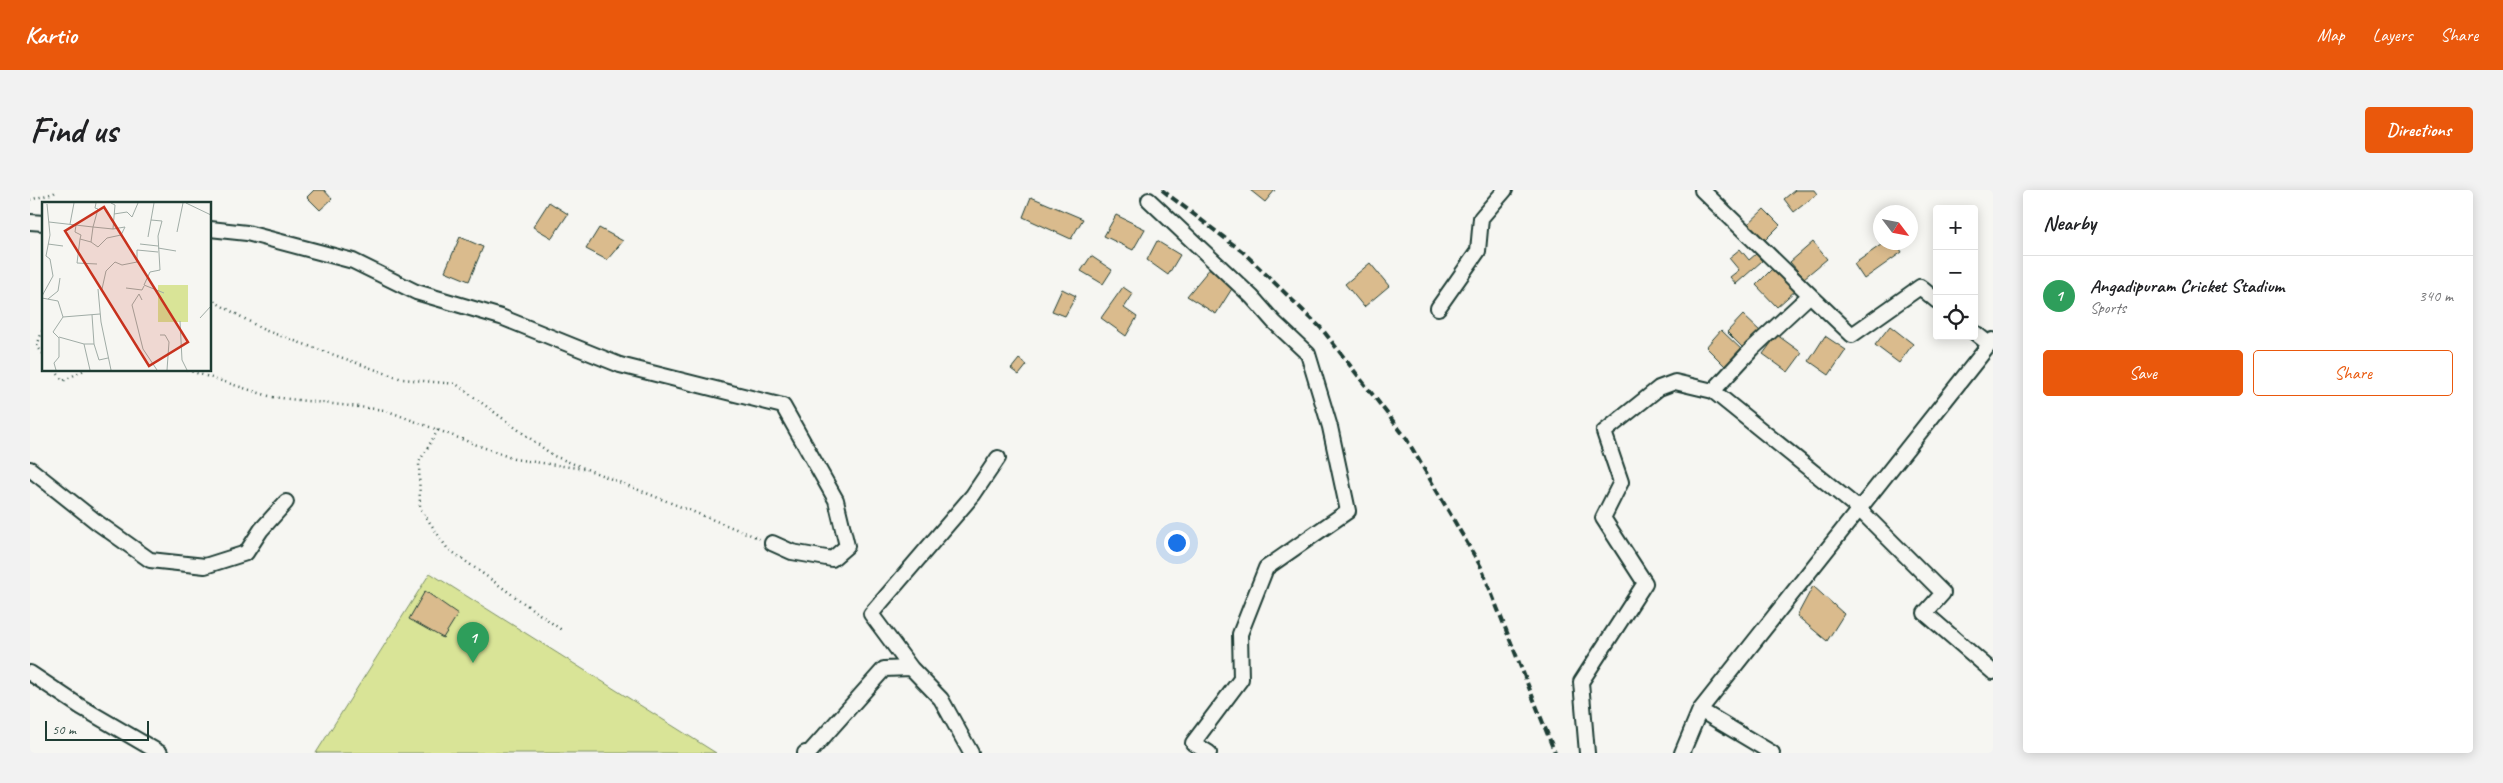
<!DOCTYPE html>
<html lang="en">
<head>
<meta charset="utf-8">
<style>
	:root { --surface:#fff; --page:#f2f2f2; --text:#202124; --muted:#757577; --line:#e0e0e0; --accent:#ea580c }
	body { margin:0; font-family:Caveat,sans-serif; background:var(--page); color:var(--text) }
	.controls { position:absolute; right:15px; top:15px; display:grid; overflow:hidden; border-radius:5px; box-shadow:0 2px 12px #0003 }
	.controls button { width:45px; height:45px; display:grid; place-items:center; padding:0; border:0; border-bottom:1px solid var(--line); background:var(--surface); color:var(--text); font:25px sans-serif }
	.compass { position:absolute; left:1843px; top:15px; width:45px; height:45px; border-radius:50%; background:var(--surface); box-shadow:0 2px 12px #0003; rotate:122deg }
	.scale { position:absolute; left:15px; bottom:12px; width:104px; box-sizing:border-box; padding-left:5px; border:2px solid #1f3d34; border-top:0; font-size:14px; line-height:18px; white-space:nowrap; color:#1f3d34; -webkit-text-stroke:4px #f6f6f2; paint-order:stroke }
	.you { position:absolute; left:1146px; top:352px; width:18px; height:18px; margin:-12px; border:4px solid #fff; border-radius:50%; background:#1a73e8; box-shadow:0 0 0 8px #1a73e833 }
	.badge { display:grid; place-items:center; width:32px; height:32px; border-radius:50%; background:var(--accent); color:#fff; font-size:16px; font-weight:700 }
	.pin { position:absolute; translate:-50% -41px; filter:drop-shadow(0 1px 2px #0008) }
	.pin::after { content:''; position:absolute; top:26px; width:18px; height:15px; background:inherit; clip-path:polygon(0 0,100% 0,50% 100%) }
	.list { margin:0; padding:0; list-style:none }
	h2 { display:flex; justify-content:space-between; align-items:center; height:65px; margin:0; padding:0 20px; font-size:21px }
	h2 small { font-size:16px; font-weight:400; color:var(--muted) }
	.list li { display:grid; grid-template-columns:32px 1fr auto; gap:15px; align-items:center; box-sizing:border-box; height:80px; padding:0 20px; border-top:1px solid var(--line) }
	.list b { display:block; font-size:19px; white-space:nowrap }
	.list p { margin:0; font-size:16px; white-space:nowrap; color:var(--muted) }
	.list em { font-size:16px; font-style:normal; color:var(--muted) }
	.actions { display:flex; gap:10px; padding:15px 20px }
	.actions a { flex:1; padding:11px 0; border:1px solid var(--accent); border-radius:5px; text-align:center; font-size:18px; color:var(--accent) }
	.actions .main { background:var(--accent); color:#fff }
	.icon { flex:none; width:28px; height:28px; fill:none; stroke:currentColor; stroke-width:2; stroke-linecap:round; stroke-linejoin:round }
	.map { position:relative; flex:none; width:1963px; height:563px; overflow:hidden; border-radius:5px }
	header { display:flex; align-items:center; gap:30px; box-sizing:border-box; height:70px; padding:0 25px; background:var(--accent); color:#fff }
	header strong { font-size:24px }
	nav { display:flex; gap:28px; margin-inline-start:auto; font-size:18px }
	.intro { display:flex; align-items:center; justify-content:space-between; box-sizing:border-box; height:120px; padding:0 30px }
	h1 { margin:0; font-size:35px }
	.button { padding:12px 22px; border-radius:5px; background:var(--accent); color:#fff; font-size:18px; font-weight:700 }
	main { display:flex; gap:30px; padding:0 30px }
	aside { flex:1; background:var(--surface); border-radius:5px; box-shadow:0 2px 12px #0003 }
	.map>svg:first-child { display:block }
	.green { fill:#d9e497; stroke:#7c9066 }
	.building { fill:#dabb8d; stroke:#1f3d34 }
	.lines { fill:none; stroke-linecap:round; stroke-linejoin:round }
	.minor-casing { stroke:#1f3d34; stroke-width:18 }
	.path { stroke:#1f3d34; stroke-width:2.5; stroke-dasharray:1 4; stroke-linecap:butt }
	.minor { stroke:#f6f6f2; stroke-width:14 }
	.rail { stroke:#1f3d34; stroke-width:4; stroke-dasharray:8 4; stroke-linecap:butt }
	.inset-road { fill:none; stroke:#a0aca6; stroke-width:1 }
	.view { fill:#c8321e; fill-opacity:0.15; stroke:#c8321e; stroke-width:2.5 }
	.inset-edge { fill:none; stroke:#1f3d34; stroke-width:2.5 }
</style>
</head>
<body>
<header>
<strong>Kartio</strong>
<nav><a>Map</a><a>Layers</a><a>Share</a></nav>
</header>
<div class="intro"><h1>Find us</h1><a class="button">Directions</a></div>
<main>
<div class="map">
<svg width="1963" height="563" viewBox="0 0 1963 563">
	<rect width="100%" height="100%" fill="#f6f6f2"/>
	<filter id="ink" filterUnits="userSpaceOnUse"><feTurbulence type="fractalNoise" baseFrequency=".02" numOctaves="2"/><feDisplacementMap in="SourceGraphic" scale="10" xChannelSelector="R" yChannelSelector="G"/><feConvolveMatrix kernelMatrix="1 2 1 2 8 2 1 2 1" color-interpolation-filters="sRGB"/></filter>
	<g filter="url(#ink)">
		<!-- green -->
		<path class="green" d="M400 383 686 563H286Z"/>
		<!-- building -->
		<path class="building" d="M284 0H294L302 9 290 20 277 7Z
			M1220 0H1245L1235 12Z
			M1765 0H1784L1787 4 1764 22 1754 9Z
			M1001 7 1053 29 1041 49 993 27Z
			M519 12 538 24 522 48 503 37Z
			M1734 19 1750 35 1733 52 1716 36Z
			M1086 25 1115 39 1103 60 1074 46Z
			M569 38 593 51 577 70 556 59Z
			M430 47 453 57 439 91 415 81Z
			M1127 51 1150 65 1138 85 1117 70Z
			M1783 52 1797 69 1774 88 1760 72Z
			M1855 52H1866L1872 62 1834 89 1824 74Z
			M1710 59 1719 70 1726 64 1732 71 1706 94 1700 87 1709 80 1699 68Z
			M1061 66 1082 80 1073 94 1051 81Z
			M1340 73 1359 96 1334 117 1315 94Z
			M1181 77 1203 97 1186 124 1157 106Z
			M1744 77 1766 100 1747 117 1726 95Z
			M1093 97 1103 104 1094 118 1107 127 1096 146 1071 128Z
			M1032 99 1046 106 1035 126 1022 121Z
			M1713 125 1731 142 1715 160 1697 142Z
			M1860 136 1883 154 1869 173 1845 155Z
			M1691 140 1713 161 1697 178 1676 157Z
			M1747 145 1772 163 1758 182 1733 164Z
			M1795 146 1816 160 1799 185 1779 171Z
			M989 169 997 175 989 185 981 179Z
			M1783 396 1814 424 1797 451 1767 426Z
			M395 401 428 424 413 448 379 429Z"/>
		<g class="lines">
			<!-- minor casing -->
			<g class="minor-casing">
				<path id="minor" d="M1672 0 1780 105
					M1119 10 1222 107 1244 132 1278 164 1300 237 1318 321 1236 378 1210 444 1211 489 1163 553 1179 563
					M0 32 14 33
					M180 39 217 43 323 71 386 102 471 127 590 175 753 216 806 310 817 356 802 369 762 362 742 353
					M1408 118 1448 61 1451 28 1475 0
					M1944 142 1959 154
					M1683 201 1723 158 1780 105 1822 145 1890 97 1907 111
					M0 279 68 333 120 370 175 376 216 363 231 340 256 312
					M881 478 841 424 943 305 968 268
					M0 483 51 517 130 563
					M1670 520 1742 563
					M775 563 780 562 854 479 881 478 911 509 941 563
					M1557 563 1551 492 1615 393 1573 328 1591 292 1574 242 1629 198 1645 192 1683 201 1829 319 1913 403 1895 423 1963 482
					M1652 563 1670 520 1963 150"/>
			</g>
			<!-- path -->
			<path class="path" d="M0 10 24 3 28 0
				M180 109 234 140 372 189 426 194 524 266 731 349
				M14 136 7 156 14 165
				M25 180 33 191 54 180
				M157 180 242 207 355 220 484 269 554 279
				M408 240 389 272 390 318 417 358 533 441"/>
			<!-- minor -->
			<use href="#minor" class="minor"/>
			<!-- rail -->
			<path class="rail" d="M1132 0 1213 62 1292 139 1376 248 1451 377 1525 563"/>
		</g>
	</g>
	<!-- overview -->
	<g transform="translate(12 12)">
		<rect width="169" height="169" fill="#f6f6f2"/>
		<path d="M116 83H146V120H116Z" fill="#d9e497"/>
		<path class="inset-road" d="M69 1 73 3 71 27M112 1 109 18 120 19 116 34 118 68 108 70 102 83 122 91M144 1 169 13M72 12 85 10 90 15 96 1M7 20 51 25 71 27 83 25 79 33 65 36 56 45 49 40 51 25 56 7 53 6 54 1M28 22 32 1M34 23 33 30 39 33 38 37 49 40M135 30 141 1M106 35 109 18M38 37 35 61 55 62M6 42 21 44M98 42 116 44M116 46 134 49M84 86 100 88 102 84M56 87 59 120 69 168M60 87 64 69 73 60 80 63 95 60V48L116 50M0 94 11 74 8 57 4 54 8 33 5 2M0 96 16 99 21 115 58 112M6 97 16 89 18 76M100 98 97 92 90 103 101 147 115 168M158 116 169 104M138 119 140 158 145 168M118 133H123L127 140 125 168M17 135 42 142M52 142 57 158 66 156M14 168 12 161 17 155V136L11 130 21 115M48 168 42 142H52L50 113"/>
		<path class="view" d="M62 5 146 140 107 164 23 29Z"/>
		<rect width="169" height="169" class="inset-edge"/>
	</g>
</svg>
<div class="controls">
<button>+</button>
<button>−</button>
<button><svg class="icon" aria-label="locate" viewBox="0 0 24 24"><circle cx="12" cy="12" r="6"/><path d="M12 2v4M12 18v4M2 12h4M18 12h4"/></svg></button>
</div>
<svg class="compass" viewBox="-18 -18 36 36"><path d="M0-13l5 13h-10z" fill="#e53935"/><path d="M0 13l5-13h-10z" fill="#757577"/></svg>
<div class="scale">50 m</div>
<div class="you"></div>
<div class="pin badge" style="left:443px;top:473px;background:#2e9e5b">1</div>
</div>
<aside>
<h2>Nearby<small></small></h2>
<ul class="list">
<li><span class="badge" style="background:#2e9e5b">1</span><div><b>Angadipuram Cricket Stadium</b><p>Sports</p></div><em>340 m</em></li>
</ul>
<div class="actions"><a class="main">Save</a><a>Share</a></div>
</aside>
</main>
</body>
</html>
